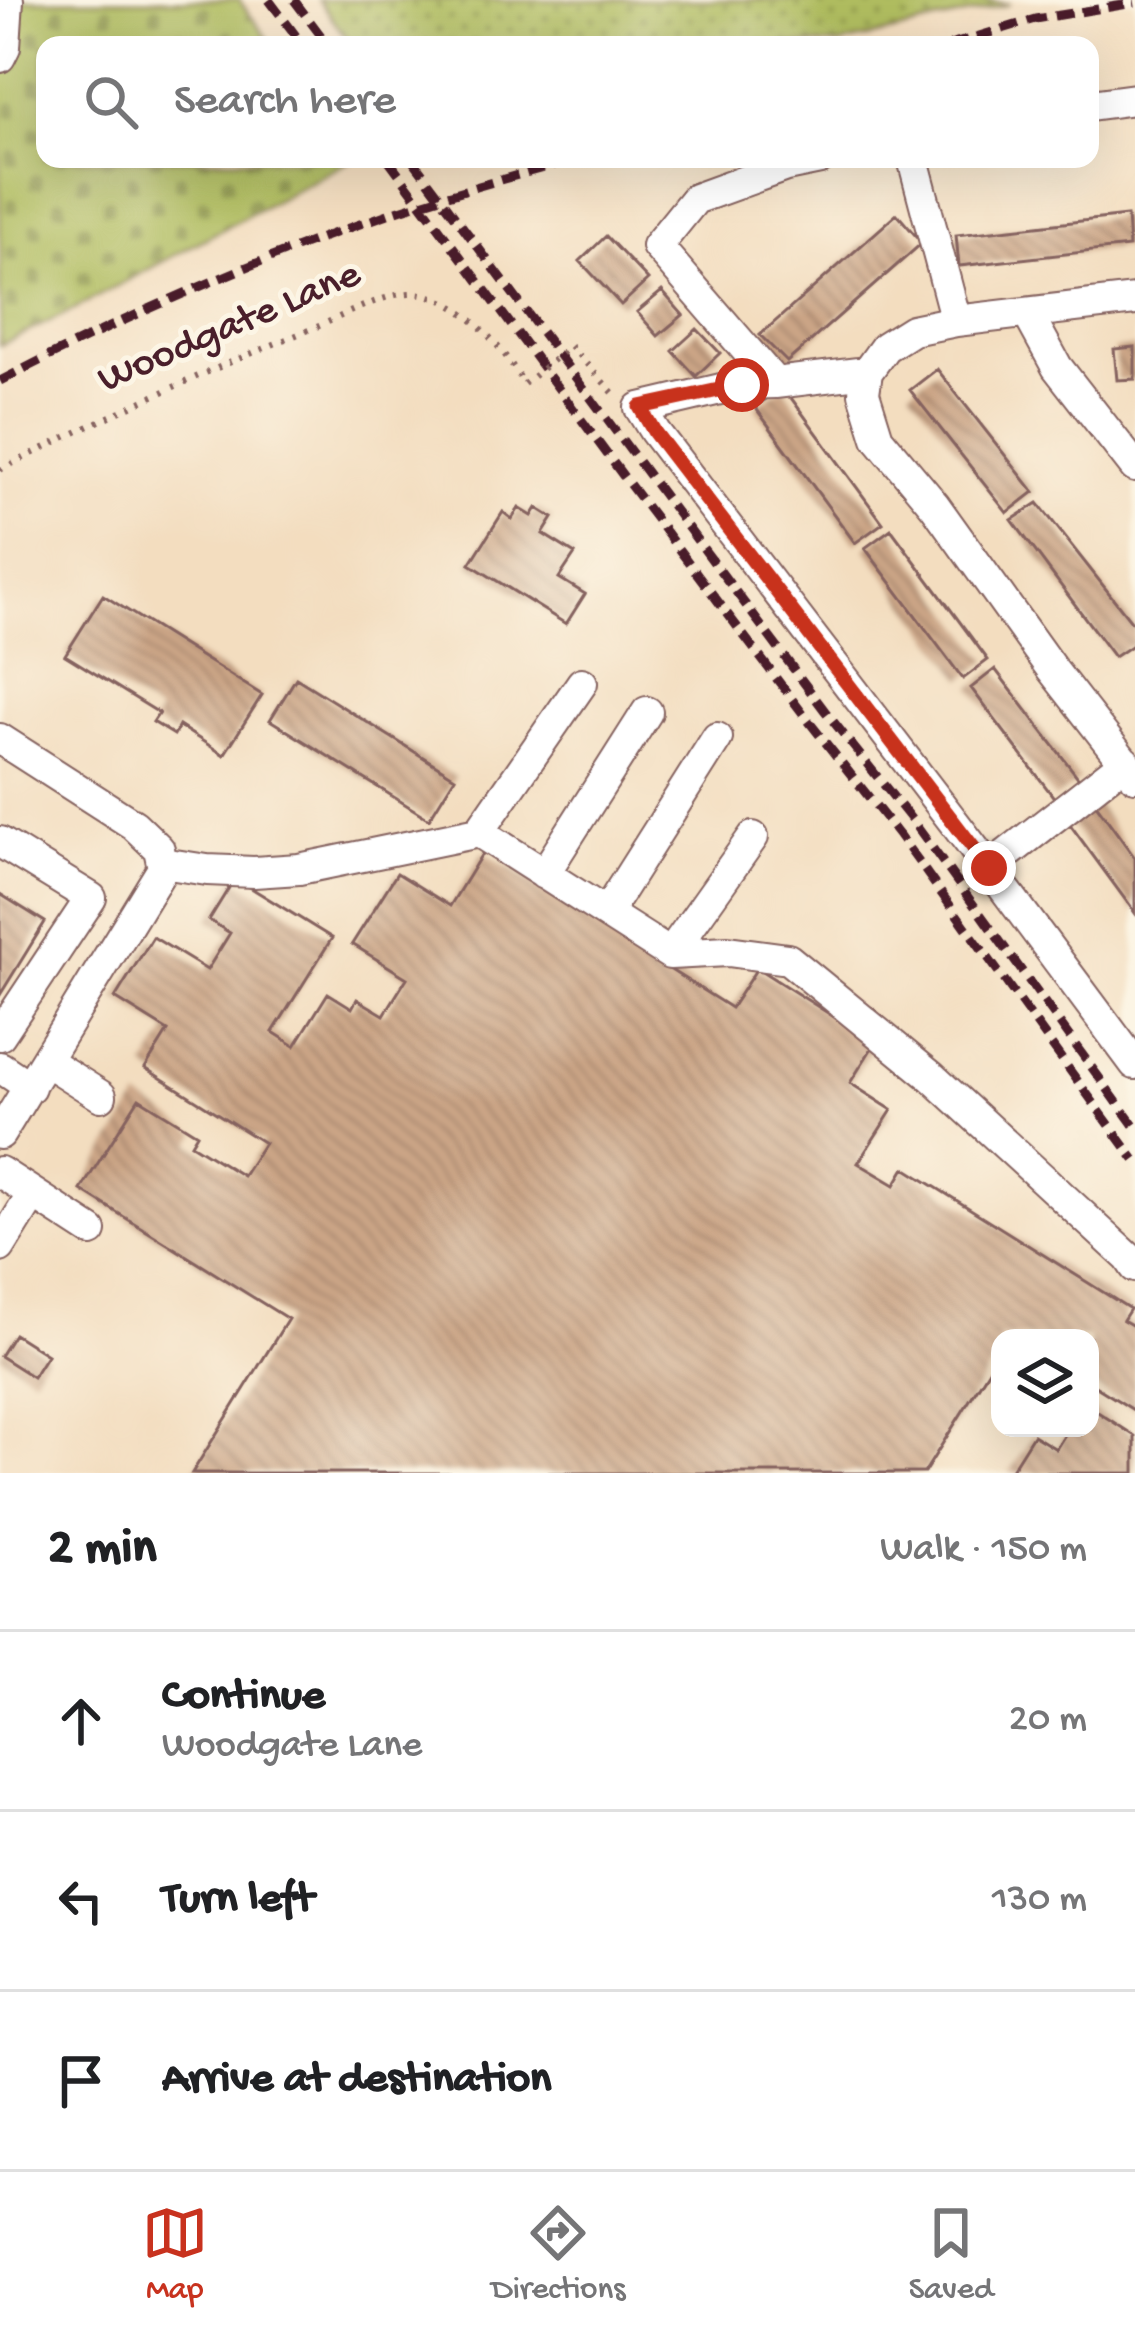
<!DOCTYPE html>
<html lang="en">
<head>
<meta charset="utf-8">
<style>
	:root { --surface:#fff; --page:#f6f6f6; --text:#202124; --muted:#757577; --line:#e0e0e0; --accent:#c8321e }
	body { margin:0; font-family:"Gochi Hand",sans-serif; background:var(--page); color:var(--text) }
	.controls { position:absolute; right:36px; bottom:36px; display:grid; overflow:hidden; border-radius:24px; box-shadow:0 12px 48px #0002 }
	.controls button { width:108px; height:108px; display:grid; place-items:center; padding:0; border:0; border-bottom:3px solid var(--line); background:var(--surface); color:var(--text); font:60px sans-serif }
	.stop { position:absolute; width:36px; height:36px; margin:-27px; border:9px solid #c8321e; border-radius:50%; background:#fff }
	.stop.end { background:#c8321e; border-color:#fff; box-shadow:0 3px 12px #0008 }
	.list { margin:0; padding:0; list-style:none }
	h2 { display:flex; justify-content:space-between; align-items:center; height:156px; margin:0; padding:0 48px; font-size:51px }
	h2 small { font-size:39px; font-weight:400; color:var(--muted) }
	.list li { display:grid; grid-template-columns:78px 1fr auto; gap:36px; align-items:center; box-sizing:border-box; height:180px; padding:0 48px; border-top:3px solid var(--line) }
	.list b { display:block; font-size:45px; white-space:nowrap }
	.list p { margin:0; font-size:39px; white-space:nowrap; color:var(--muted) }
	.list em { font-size:39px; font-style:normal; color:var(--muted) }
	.icon { flex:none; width:66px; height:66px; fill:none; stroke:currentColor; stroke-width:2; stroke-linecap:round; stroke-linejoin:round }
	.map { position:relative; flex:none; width:1135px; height:1473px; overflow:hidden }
	.search { position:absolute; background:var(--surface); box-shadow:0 12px 48px #0002; left:36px; right:36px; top:36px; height:132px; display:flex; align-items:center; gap:30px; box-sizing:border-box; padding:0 42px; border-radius:24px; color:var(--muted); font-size:45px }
	.sheet { height:696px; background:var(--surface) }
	nav { display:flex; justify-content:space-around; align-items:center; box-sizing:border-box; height:168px; border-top:3px solid var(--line); background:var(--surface); font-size:33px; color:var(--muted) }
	nav a { display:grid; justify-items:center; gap:6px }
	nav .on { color:var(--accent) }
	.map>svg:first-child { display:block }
	.grass { fill:url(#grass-dots); stroke:#7c6e45; stroke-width:3 }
	.cemetery { fill:url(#cemetery-stones); stroke:#7c6e45; stroke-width:3 }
	.building { fill:url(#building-back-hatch) }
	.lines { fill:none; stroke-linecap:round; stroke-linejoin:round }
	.minor-casing { stroke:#85625f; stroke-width:34 }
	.path { stroke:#85625f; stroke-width:6; stroke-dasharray:3 9; stroke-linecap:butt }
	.minor { stroke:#fff; stroke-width:30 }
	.rail { stroke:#4a1f2b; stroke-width:9; stroke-dasharray:18 9; stroke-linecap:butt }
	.path-bridge { stroke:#85625f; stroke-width:6; stroke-dasharray:3 9; stroke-linecap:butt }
	.route { stroke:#c8321e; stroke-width:15 }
	.labels { text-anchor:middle; stroke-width:10; stroke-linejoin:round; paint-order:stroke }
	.street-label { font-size:42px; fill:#4a1f2b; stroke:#fcf5e5 }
</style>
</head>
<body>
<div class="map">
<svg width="1135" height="1473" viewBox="0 0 1135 1473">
	<defs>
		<pattern id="grass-dots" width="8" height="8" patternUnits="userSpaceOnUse" patternTransform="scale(3)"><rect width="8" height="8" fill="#afbc5f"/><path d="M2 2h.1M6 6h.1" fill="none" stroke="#90984f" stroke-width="1.8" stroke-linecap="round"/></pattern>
		<pattern id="cemetery-stones" width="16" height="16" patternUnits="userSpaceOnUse" patternTransform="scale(3)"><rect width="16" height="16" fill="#afbc5f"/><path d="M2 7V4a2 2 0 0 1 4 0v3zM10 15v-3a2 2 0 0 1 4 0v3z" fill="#90984f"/></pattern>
		<pattern id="building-back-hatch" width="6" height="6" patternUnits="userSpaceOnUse" patternTransform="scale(3)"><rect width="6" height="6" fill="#cba586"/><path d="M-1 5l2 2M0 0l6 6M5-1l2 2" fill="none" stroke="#a7866e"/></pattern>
	</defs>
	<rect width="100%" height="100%" fill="#fcf5e5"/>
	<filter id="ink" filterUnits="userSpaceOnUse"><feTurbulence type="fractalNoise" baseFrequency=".00833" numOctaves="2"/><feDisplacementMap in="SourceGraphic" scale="24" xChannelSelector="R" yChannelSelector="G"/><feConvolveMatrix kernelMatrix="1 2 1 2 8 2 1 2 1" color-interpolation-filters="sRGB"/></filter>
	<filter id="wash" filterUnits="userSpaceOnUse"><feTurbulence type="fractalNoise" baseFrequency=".004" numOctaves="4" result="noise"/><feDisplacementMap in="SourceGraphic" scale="48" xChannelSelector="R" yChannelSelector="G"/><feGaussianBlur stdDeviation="2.7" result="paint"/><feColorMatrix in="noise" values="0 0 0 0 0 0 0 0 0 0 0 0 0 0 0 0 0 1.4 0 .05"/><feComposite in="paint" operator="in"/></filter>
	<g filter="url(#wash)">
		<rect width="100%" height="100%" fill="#f3ddbf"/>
		<!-- grass -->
		<path class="grass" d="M318 0H978L1010 4 839 45H352Z"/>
		<!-- cemetery -->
		<path class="cemetery" d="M0 0H239L272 45H45V159H353L67 313 0 345Z"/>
		<g id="blocks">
			<!-- building -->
			<path class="building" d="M897 214 922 243 787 362 760 335Z
				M1127 216 1129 247 959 266 956 235Z
				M606 236 648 280 621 305 580 261Z
				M662 291 683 315 658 336 637 312Z
				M697 329 720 353 696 376 673 351Z
				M1135 347V379L1117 380 1114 349Z
				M937 369 1034 492 1007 513 910 390Z
				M783 387 883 523 855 543 755 407Z
				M1038 503 1135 626V643L1114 657 1012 520Z
				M519 508 532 516 537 508 553 518 543 534 575 554 559 578 585 594 566 624 470 564 503 512 512 519Z
				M891 529 988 660 963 679 865 548Z
				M103 595 262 695 224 755 179 726 174 735 153 722 159 713 65 655Z
				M995 669 1080 780 1055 799 971 688Z
				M296 678 455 777 429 819 270 720Z
				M1093 800 1135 858V913L1066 819Z
				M483 852 731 1008 757 968 875 1043 850 1083 892 1110 858 1163 895 1185 905 1168 1130 1309 1123 1320 1135 1327V1411L1090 1383V1338H1000V1352L924 1473H192L288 1319 81 1190 139 1098 197 1134 191 1144 243 1176 264 1143 145 1068 168 1031 115 998 153 937 207 970 230 933 209 920 235 878 332 938 273 1032 295 1046 328 993 352 1008 357 999 384 1015 407 978 352 944 397 873 450 906Z
				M0 894 45 922 0 995Z
				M14 1334 47 1355 33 1377 0 1356Z
				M1090 1407 1135 1436V1473H1009L1033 1435 1056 1449 1069 1428H1090Z"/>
		</g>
	</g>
	<g filter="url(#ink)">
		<use href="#blocks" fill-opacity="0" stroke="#85625f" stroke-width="3"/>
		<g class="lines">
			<!-- minor casing -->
			<g class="minor-casing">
				<path id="minor" d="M0 57 5 47 8 0
					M1090 105 1135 99
					M820 159 786 166 695 199 657 246 775 383 867 372
					M913 159 956 321
					M1135 300 956 321 912 330 885 347 867 372 864 393 878 438 935 506 1051 668 1135 776
					M1028 314 1057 367 1135 467
					M775 383 742 384 640 408 655 432 989 868 1135 1064
					M0 739 134 825 159 849 163 868 0 1134
					M479 832 582 683
					M0 842 91 898 0 1035
					M162 863 207 870 254 872 299 869 479 832 670 954 753 837
					M989 868 1125 762
					M544 874 647 712
					M606 913 717 738
					M670 954 728 951 788 959 932 1077 1129 1258 1135 1267
					M46 1061 101 1096
					M0 1067 30 1087
					M0 1172 91 1231
					M0 1247 33 1194"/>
			</g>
			<!-- path -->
			<path class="path" d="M570 346 616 396
				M0 470C104 417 210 369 319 326 344 315 388 292 414 293 460 296 503 347 524 384"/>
			<!-- minor -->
			<use href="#minor" class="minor"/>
			<!-- rail -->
			<path class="rail" d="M269 0 303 45
				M294 0 328 45
				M950 45 1035 19 1135 3
				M388 159 624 477 810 723 899 835 1135 1160
				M412 159 825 711 915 824 1135 1127
				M0 381C120 319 243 265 371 220 437 196 506 179 574 159"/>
			<!-- path-bridge -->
			<path class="path-bridge" d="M524 384 570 346"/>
		</g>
	</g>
	<g class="lines" filter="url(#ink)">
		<!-- route -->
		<path class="route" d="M742 385 640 407 655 433 989 868"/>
	</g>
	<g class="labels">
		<!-- street labels -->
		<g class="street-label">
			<text transform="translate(227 322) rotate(-23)" y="15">Woodgate Lane</text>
		</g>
	</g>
</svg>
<div class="controls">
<button><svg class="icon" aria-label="layers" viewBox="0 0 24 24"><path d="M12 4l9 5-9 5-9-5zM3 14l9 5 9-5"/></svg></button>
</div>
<div class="stop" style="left:742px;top:385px"></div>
<div class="stop end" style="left:989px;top:868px"></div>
<div class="search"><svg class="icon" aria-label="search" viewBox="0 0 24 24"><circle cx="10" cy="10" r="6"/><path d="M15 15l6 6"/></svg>Search here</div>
</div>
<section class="sheet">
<h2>2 min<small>Walk · 150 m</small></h2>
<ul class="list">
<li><svg class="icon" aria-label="ahead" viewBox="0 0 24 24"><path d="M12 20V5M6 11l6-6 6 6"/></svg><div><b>Continue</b><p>Woodgate Lane</p></div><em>20 m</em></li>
<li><svg class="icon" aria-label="left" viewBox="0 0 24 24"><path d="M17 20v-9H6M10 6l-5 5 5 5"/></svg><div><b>Turn left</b></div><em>130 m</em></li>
<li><svg class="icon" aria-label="arrive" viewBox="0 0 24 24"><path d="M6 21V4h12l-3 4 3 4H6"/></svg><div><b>Arrive at destination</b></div></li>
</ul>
</section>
<nav>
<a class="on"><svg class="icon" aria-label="map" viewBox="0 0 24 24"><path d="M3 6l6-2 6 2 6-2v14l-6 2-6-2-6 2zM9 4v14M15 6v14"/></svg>Map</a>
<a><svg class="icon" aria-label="directions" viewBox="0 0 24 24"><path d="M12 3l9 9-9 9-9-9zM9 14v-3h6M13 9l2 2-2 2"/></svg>Directions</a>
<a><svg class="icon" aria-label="saved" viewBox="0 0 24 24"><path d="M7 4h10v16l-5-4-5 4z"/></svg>Saved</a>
</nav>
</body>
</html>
